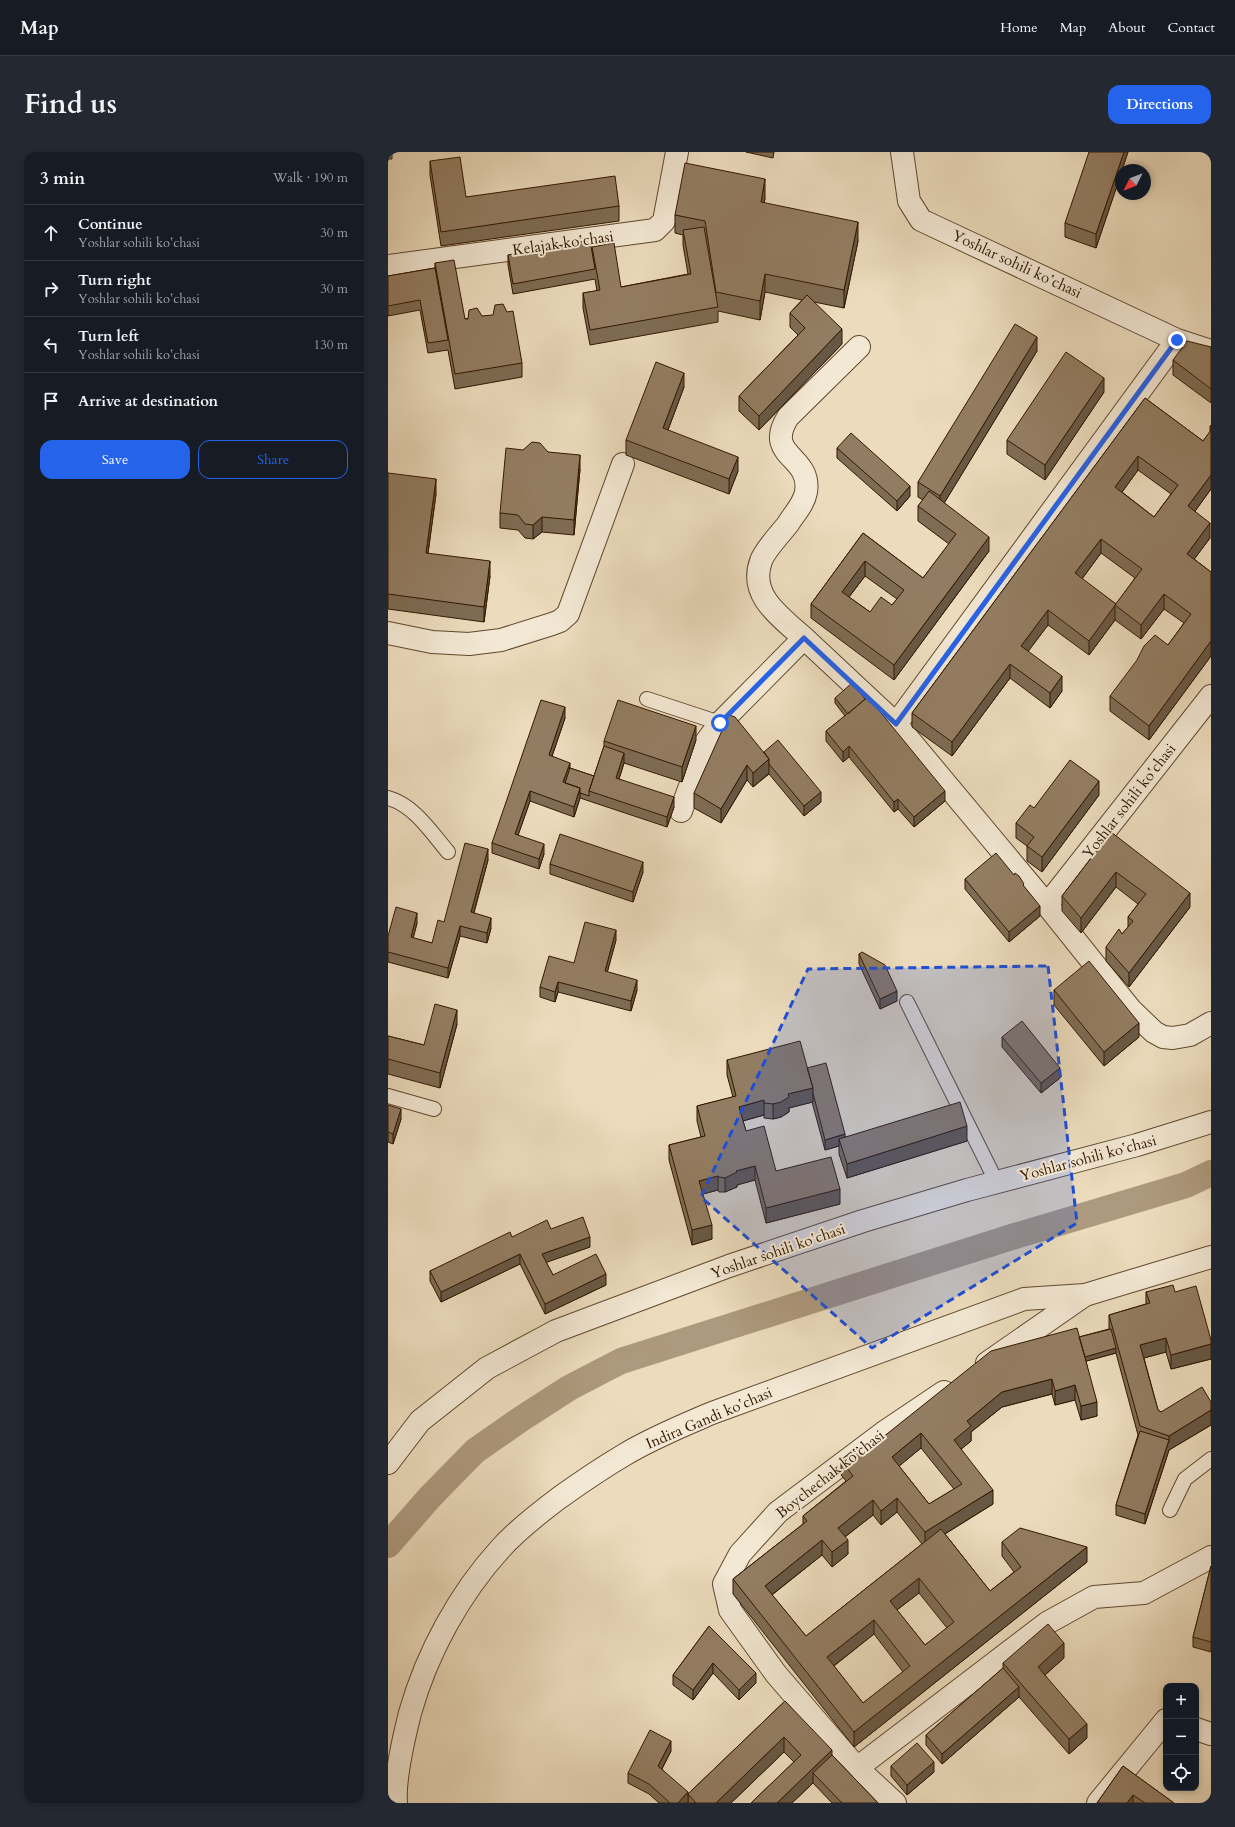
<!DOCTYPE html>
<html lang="en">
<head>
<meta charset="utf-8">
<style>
	:root { --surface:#171b24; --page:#242831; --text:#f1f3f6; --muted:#9ea1a6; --line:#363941; --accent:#2563eb }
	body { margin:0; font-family:Cardo,serif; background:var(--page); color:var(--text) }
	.controls { position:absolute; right:12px; bottom:12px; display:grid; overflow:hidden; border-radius:8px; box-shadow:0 2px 6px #0003 }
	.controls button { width:36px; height:36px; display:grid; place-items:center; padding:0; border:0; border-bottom:1px solid var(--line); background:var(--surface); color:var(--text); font:20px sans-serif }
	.compass { position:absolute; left:727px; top:12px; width:36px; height:36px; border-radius:50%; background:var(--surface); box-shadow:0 2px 6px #0003; rotate:228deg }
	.stop { position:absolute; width:12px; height:12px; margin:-9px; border:3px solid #2563eb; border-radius:50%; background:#fff }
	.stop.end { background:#2563eb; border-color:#fff; box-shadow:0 1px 4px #0008 }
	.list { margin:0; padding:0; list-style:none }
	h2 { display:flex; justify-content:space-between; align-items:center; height:52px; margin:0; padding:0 16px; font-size:17px }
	h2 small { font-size:13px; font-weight:400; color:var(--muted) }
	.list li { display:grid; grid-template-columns:26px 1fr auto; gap:12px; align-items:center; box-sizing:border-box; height:56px; padding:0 16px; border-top:1px solid var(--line) }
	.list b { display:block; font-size:15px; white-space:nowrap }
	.list p { margin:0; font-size:13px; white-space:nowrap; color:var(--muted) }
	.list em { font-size:13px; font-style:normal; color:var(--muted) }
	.actions { display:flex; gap:8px; padding:12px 16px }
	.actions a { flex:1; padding:9px 0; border:1px solid var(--accent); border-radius:12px; text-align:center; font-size:14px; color:var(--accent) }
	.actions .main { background:var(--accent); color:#fff }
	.icon { flex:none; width:22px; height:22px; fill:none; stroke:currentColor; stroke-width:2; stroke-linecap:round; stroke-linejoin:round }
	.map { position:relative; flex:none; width:823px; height:1651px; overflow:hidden; border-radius:12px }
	header { display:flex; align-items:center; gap:24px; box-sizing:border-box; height:56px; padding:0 20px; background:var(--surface); border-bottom:1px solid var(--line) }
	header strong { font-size:19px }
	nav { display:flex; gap:22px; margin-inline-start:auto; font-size:14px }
	.intro { display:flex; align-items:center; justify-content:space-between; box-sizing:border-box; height:96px; padding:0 24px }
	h1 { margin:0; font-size:28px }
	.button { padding:10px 18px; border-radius:12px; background:var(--accent); color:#fff; font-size:14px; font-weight:700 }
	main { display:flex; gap:24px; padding:0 24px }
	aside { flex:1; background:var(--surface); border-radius:12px; box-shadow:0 2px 6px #0003 }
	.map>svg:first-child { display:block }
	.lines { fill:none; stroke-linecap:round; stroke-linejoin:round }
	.canal { stroke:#ad997d; stroke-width:26 }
	.service-casing { stroke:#60482f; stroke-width:16 }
	.minor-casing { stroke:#60482f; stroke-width:24 }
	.tertiary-casing { stroke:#60482f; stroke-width:24 }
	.service { stroke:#f3e8d4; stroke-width:14 }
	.minor { stroke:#f3e8d4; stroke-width:22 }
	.tertiary { stroke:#f3e8d4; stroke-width:22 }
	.wall { fill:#7e6c54; stroke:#321700; fill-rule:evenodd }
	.shaded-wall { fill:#675845; stroke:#321700 }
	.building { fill:#937d62; stroke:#321700; fill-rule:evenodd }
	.route { stroke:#2563eb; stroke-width:5 }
	.marked { fill:#1d4ed8; fill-opacity:0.2; stroke:#1d4ed8; stroke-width:3; stroke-dasharray:8 5; stroke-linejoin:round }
	.labels { text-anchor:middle; stroke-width:4; stroke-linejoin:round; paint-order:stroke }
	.street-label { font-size:15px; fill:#321700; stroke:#f3e8d4 }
</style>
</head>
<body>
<header>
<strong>Map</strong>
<nav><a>Home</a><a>Map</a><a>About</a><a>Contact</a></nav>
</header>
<div class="intro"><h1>Find us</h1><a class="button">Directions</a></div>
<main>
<aside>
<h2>3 min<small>Walk · 190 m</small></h2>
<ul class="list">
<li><svg class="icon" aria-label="ahead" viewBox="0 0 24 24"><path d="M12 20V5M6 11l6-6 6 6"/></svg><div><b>Continue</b><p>Yoshlar sohili koʻchasi</p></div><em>30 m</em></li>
<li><svg class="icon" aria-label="right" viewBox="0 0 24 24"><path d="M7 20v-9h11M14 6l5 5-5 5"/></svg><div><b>Turn right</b><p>Yoshlar sohili koʻchasi</p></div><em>30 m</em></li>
<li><svg class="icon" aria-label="left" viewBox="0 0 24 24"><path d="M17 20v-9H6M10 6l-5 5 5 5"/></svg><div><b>Turn left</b><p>Yoshlar sohili koʻchasi</p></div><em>130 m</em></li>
<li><svg class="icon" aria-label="arrive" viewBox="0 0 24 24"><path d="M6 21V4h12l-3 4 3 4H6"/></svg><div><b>Arrive at destination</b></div></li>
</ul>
<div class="actions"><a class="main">Save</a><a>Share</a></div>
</aside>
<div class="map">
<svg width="823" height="1651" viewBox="0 0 823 1651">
	<rect width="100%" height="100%" fill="#ecdcbd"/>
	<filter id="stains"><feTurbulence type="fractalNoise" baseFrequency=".005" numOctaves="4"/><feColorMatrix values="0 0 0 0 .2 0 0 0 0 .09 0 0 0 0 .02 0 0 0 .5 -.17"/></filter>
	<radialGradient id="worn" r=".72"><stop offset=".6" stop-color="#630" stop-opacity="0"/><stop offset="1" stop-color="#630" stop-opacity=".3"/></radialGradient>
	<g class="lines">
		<!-- canal -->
		<path class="canal" d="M0 1393 42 1345 87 1299 133 1267 181 1236 233 1209 627 1084 798 1033 823 1021"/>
		<!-- service casing -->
		<g class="service-casing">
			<path id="service" d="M259 547 332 571
				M0 646C26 653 43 680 60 700
				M519 850 609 1031
				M0 944 46 957
				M782 1358 797 1327 823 1307"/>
		</g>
		<!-- minor casing -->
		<g class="minor-casing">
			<path id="minor" d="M514 0 521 49 533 68 789 188 823 199
				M0 114 267 78 276 69 289 0
				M0 481 44 490 81 492 113 488 164 472 172 469 180 462 235 312
				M416 486C394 466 360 444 373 409 376 399 393 381 400 372 406 362 416 352 418 340 424 303 375 305 400 265L471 195
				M508 572 789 188
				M293 659 318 590 332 571 416 486 508 572 659 753 743 858 766 880 775 885 785 886 802 883 823 871
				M659 753 823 544
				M599 1211 697 1143
				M556 1240 495 1281 390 1360 352 1402 336 1432 342 1458 388 1522 469 1616 659 1471 706 1445 756 1441 823 1405
				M0 1311 32 1269 99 1216 168 1179 341 1114 475 1069 579 1038 749 993 823 970
				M808 1577 823 1582
				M469 1616 507 1651
				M710 1651 778 1568"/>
		</g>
		<!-- tertiary casing -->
		<g class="tertiary-casing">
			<path id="tertiary" d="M8 1651C6 1627 16 1585 22 1561 39 1501 71 1442 113 1396 130 1377 151 1361 171 1346 192 1331 214 1316 236 1303 264 1286 294 1274 324 1261L636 1147 697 1143 823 1105"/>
		</g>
		<!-- service -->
		<use href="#service" class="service"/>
		<!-- minor -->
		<use href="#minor" class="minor"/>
		<!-- tertiary -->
		<use href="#tertiary" class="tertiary"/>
	</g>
	<!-- wall -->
	<path class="wall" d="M0 0H4V7H0Z
		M358 0H386L385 6Z
		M740 0 708 96 677 85V71Z
		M42 9 78 45 231 54V69L53 94 42 23Z
		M377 46 376 51 470 89 456 156 426 150 454 192 371 278 351 259V244L410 183 402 175V161L414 148 377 140 372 168 330 159V170L202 193 195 156V141L209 139 207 127 125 142 120 113V103L204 99V95L233 135 300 122 295 93V83L287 81V63Z
		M47 111 77 167 94 164 134 211V225L67 237 60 198 40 201 32 158 0 164V124L47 116Z
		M823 195V251L785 223V208Z
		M649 199 556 351 601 399 506 528 423 466V452L475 381 535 426 561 392 530 369V354L535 348 530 345V330ZM477 424 509 447 504 453 482 460 461 445Z
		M296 235 280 278 350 319 341 342 238 303V288Z
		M716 240 657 328 619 302V288Z
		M757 246 815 289 822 280V274L823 273V337L807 359 822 386 806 407 823 420V504L761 588 722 559V544L780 493 796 471 776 457 753 487 727 468 701 503 660 473 640 499 674 539 662 556 622 526 564 604 524 575V561ZM750 318 783 342 766 365 734 340ZM713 401 747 426 728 452 694 427Z
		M449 296 522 344 509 359 449 306Z
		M160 300 192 317 186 383 154 380 145 387 137 386 130 378 112 376V361Z
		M0 321 48 342 40 401 102 424 96 470 0 457Z
		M447 546 557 649 526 675 510 657 506 660 461 605 455 610 438 589V579L457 564 447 551Z
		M177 566 164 604 182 616 206 624 216 594V589L308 588 294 630 236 611 231 627 286 655 279 675 192 646 186 665 142 649 130 683 156 702 151 717 104 701V691Z
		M376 600 433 650 416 664 381 622 365 635 359 628 333 671 306 656V641Z
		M711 643 654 720 639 709V694L628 686V671L646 656Z
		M723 680 802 755 741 835 718 809V795L734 782 740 775V765L750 752 728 735 693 781 674 759V744Z
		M100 708 86 761 103 776 99 791 72 784 60 826 0 810V784L29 771 25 786 44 791 56 770Z
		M162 712 255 720 245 750 162 722Z
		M577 727 636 735 652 764 621 790 577 737Z
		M228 788 219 820 249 838 243 859 170 840 167 850 152 845V835L186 811Z
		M471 802 509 849 492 857 471 812Z
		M666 838 751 885 716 914 666 853Z
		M69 872 52 936 0 922V884L36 893Z
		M614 885 672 926 653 941 614 895Z
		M339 908 419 916 457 985 579 989 459 1026 451 1002V994L437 998 424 950 401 956V960L393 965 385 967 376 966V963L355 969 358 979 388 1019 452 1052 378 1071 367 1028 349 1033V1035L337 1040H331L330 1038 315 1042 324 1087 304 1093 281 1008V993L313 985 309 969V954L345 945 339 923Z
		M0 953 13 967 5 992 0 990Z
		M124 1085 202 1095 158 1110 165 1123 218 1133 157 1162 132 1112 53 1150 42 1129V1119Z
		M758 1140H787L823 1188V1207L783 1217 778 1200 756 1206 770 1258 773 1260 823 1250V1273L781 1298 757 1372 728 1363V1353L750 1283 728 1201 698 1209 709 1264 693 1268 687 1248 667 1253 664 1242 614 1255 583 1280V1289L573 1297 605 1352 557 1382 602 1439 626 1420 614 1404V1390L699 1410 466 1595 345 1442V1427L415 1372V1364L458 1329 453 1323V1308L475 1301 691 1185 721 1177V1163L758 1152ZM533 1296 566 1337 541 1352 511 1314ZM509 1360 534 1392 418 1484 384 1443 434 1403 444 1415 460 1402 457 1385 485 1363 493 1373ZM531 1441 559 1476 537 1493 509 1458ZM486 1482 515 1520 475 1551 446 1514Z
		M823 1414V1500L805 1495V1485Z
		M321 1474 368 1531 351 1548 325 1521 305 1548 285 1533V1523Z
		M676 1506 657 1523 699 1586 681 1602 631 1545 554 1612 538 1593V1583L615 1516V1511Z
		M397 1549 444 1603 490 1651H444L425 1631 404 1651H363L406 1610 396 1600 343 1651H300V1642Z
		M283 1599 274 1617 300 1650 299 1651H271L261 1642 240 1631V1621Z
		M503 1614 546 1620 519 1643 503 1624Z
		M735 1614 786 1651H709Z"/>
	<!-- shaded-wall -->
	<path class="shaded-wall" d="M736 0H740L734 18H733V22L708 96V82Z
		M377 27V46L373 69V50Z
		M470 70V89L456 156V138Z
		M377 122V140L372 168V149Z
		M454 177V192L371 278V264Z
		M649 185V199L552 358V344Z
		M296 221V235L275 291V276Z
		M716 226V240L657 328V313Z
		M192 303V317L186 383V368Z
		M750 304V318L727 350V335Z
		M350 305V319L341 342V327Z
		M823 323V337L800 369V354Z
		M48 327V342L38 416V401Z
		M522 334V344L509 359V349Z
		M154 365V380L145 387V373Z
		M822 371V386L799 417V402Z
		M601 385V399L506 528V513Z
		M713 387V401L687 436V421Z
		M102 409V424L96 470V455Z
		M477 409V424L454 454V440Z
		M776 442V457L753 487V473Z
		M727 453V468L701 503V489Z
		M660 458V473L633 509V494Z
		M823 489V504L761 588V574Z
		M622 512V526L564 604V590Z
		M674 524V539L662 556V541Z
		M177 555V566L161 613V603Z
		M308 574V588L294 630V615Z
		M461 594V605L455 610V600Z
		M236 601V611L228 636V626Z
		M381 607V621L365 635V621Z
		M182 611V621L175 635V630Z
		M359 613V628L333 671V657Z
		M711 629V643L654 720V705Z
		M192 636V646L186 665V655Z
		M142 639V649L127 692V682Z
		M557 639V649L526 675V665Z
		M433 640V650L416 664V654Z
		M286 645V655L279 675V665Z
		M510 647V657L506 660V650Z
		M156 692V702L151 717V707Z
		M100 697V708L83 770V760Z
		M255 710V720L245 750V740Z
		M728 720V735L693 781V766Z
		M802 741V755L741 835V821Z
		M652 754V764L621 790V780Z
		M29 761V771L23 795V785Z
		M103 766V776L99 791V781Z
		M72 774V784L60 826V816Z
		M228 778V788L217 829V819Z
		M249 828V838L243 859V849Z
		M170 830V840L167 850V840Z
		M509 839V849L492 857V847Z
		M69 858V872L52 936V921Z
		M751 871V885L716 914V900Z
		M672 916V926L653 941V931Z
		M425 936V950L401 956V960L393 965 385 967V952L400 942Z
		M376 948V963L351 970V955Z
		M13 957V967L5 992V982Z
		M579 974V989L459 1026V1012Z
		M457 982V992L451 987V994L437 998V988Z
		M367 1014V1028L349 1033V1035L337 1040V1026L348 1019Z
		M330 1024V1038L311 1043V1029Z
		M452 1037V1052L378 1071V1056Z
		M324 1073V1087L304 1093V1078Z
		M202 1085V1095L154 1112V1102Z
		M132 1102V1112L53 1150V1140Z
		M218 1122V1133L157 1162V1152Z
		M778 1186V1200L752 1207V1193Z
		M823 1192V1207L783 1217V1203Z
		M728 1196V1201L695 1210V1205Z
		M664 1227V1242L614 1255 583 1280V1289L566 1303V1288L579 1269 614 1240Z
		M687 1233V1248L667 1253V1239Z
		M709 1250V1264L693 1268V1254Z
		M823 1258V1273L781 1298 757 1372V1362L781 1288V1284Z
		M533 1281V1296L504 1320V1305Z
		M605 1338V1352L537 1394V1380Z
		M509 1346V1360L493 1373V1359Z
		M485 1348V1363L450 1390V1376Z
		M434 1388V1403L377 1448V1434Z
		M460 1388V1402L444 1415V1400Z
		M699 1395V1410L466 1595V1580Z
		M531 1426V1441L502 1463V1449Z
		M486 1468V1482L439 1519V1505Z
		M676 1491V1506L650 1529V1515Z
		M325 1511V1521L305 1548V1538Z
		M368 1521V1531L351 1548V1538Z
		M631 1535V1545L554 1612V1602Z
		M699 1572V1586L681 1602V1587Z
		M396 1585V1600L343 1651H328Z
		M283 1589V1599L270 1624V1614Z
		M444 1598V1613L425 1621V1631L404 1651H389Z
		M546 1610V1620L519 1643V1633Z
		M300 1640V1650L299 1651H290Z
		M745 1643V1651H739Z"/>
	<!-- building -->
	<path class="building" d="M701 0H736L708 82 677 71Z
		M72 5 78 45 227 24 231 54 53 80 42 9Z
		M297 11 377 27 373 50 470 70 456 138 377 122 372 149 328 140 317 69 287 63Z
		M316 75 330 155 202 178 195 141 212 138 204 95 226 91 233 135 303 122 295 78Z
		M202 88 207 117 125 132 120 103Z
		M66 108 77 167H80L81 158 89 156 94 164 105 163 107 153 115 152 119 160 125 159 134 211 67 222 47 111Z
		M47 116 60 188 40 191 32 148 0 154V124Z
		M419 143 454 177 371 264 351 244 417 176 402 161Z
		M627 172 649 185 552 344 530 330Z
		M799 189 823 195V237L785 208Z
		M678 200 716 226 657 313 619 288Z
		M268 210 296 221 275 276 350 305 341 327 238 288Z
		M757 246 815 289 823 278V323L800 354 822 371 799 402 823 420V489L761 574 722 544 749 508 756 494 767 483 780 493 803 462 776 442 753 473 727 453 754 417 713 387 687 421 728 452 701 489 660 458 633 494 674 524 662 541 622 512 564 590 524 561ZM750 304 790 333 766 365 727 335Z
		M463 281 522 334 509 349 449 296Z
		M144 290 152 291 160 300 192 303 186 368 154 365 145 373 137 372 130 363 112 361 118 296 135 298Z
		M0 321 48 327 38 401 102 409 96 455 0 442Z
		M541 339 601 385 506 513 423 452 475 381 535 426 568 382 530 354ZM477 409 516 438 504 453 493 445 482 460 454 440Z
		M464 531 477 547 460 562 447 546Z
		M480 545 557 639 526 665 510 647 506 650 461 594 455 600 438 579Z
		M153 548 177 555 161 603 182 611 175 630 192 636 186 655 142 639 127 682 156 692 151 707 104 691Z
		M230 548 308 574 294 615 216 589Z
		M341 563 347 565 381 607 365 621 359 613 333 657 306 641Z
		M390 588 433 640 416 654 381 612V607L376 600Z
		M216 594 236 601 228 626 286 645 279 665 201 639Z
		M682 608 711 629 654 705 639 694 646 685 628 671 642 653 646 656Z
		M182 616 206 624 201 639V644L192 641V636L177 631Z
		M723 680 802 741 741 821 718 795 731 777 734 782 745 769 740 765 758 742 728 720 693 766 674 744Z
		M172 682 255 710 245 740 162 712Z
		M77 691 100 697 83 760 103 766 99 781 72 774 60 816 0 800V784L8 755 29 761 23 785 44 791 50 768 56 770Z
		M608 701 626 723 627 721 631 724 636 732 635 733 652 754 621 780 577 727Z
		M197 770 228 778 217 819 249 828 243 849 170 830 167 840 152 835 161 804 186 811Z
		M474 800 497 813 509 839 492 847 471 802Z
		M701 809 751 871 716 900 666 838Z
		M47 852 69 858 52 921 0 907V884L36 893Z
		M634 869 672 916 653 931 614 885Z
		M412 889 425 936 400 942 401 945 393 950 385 952 376 951V948L351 955 358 979 376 974 388 1019 443 1005 452 1037 378 1056 367 1014 348 1019 349 1020 337 1026 331 1025 330 1024 311 1029 324 1073 304 1078 281 993 317 984 309 954 348 944 339 908Z
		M438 911 457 982 437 988 425 941V936L419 916Z
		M572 950 579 974 459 1012 451 987Z
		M0 953 13 957 5 982 0 980Z
		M195 1065 202 1085 154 1102 165 1123 208 1102 218 1122 157 1152 132 1102 53 1140 42 1119 122 1080 124 1085 159 1068 163 1077Z
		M785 1133 787 1140 808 1134 823 1188V1192L783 1203 778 1186 752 1193 770 1258 773 1260 814 1235 823 1250V1258L781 1284 752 1274 721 1163 762 1151 758 1140Z
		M689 1176 709 1250 693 1254 687 1233 667 1239 664 1227 614 1240 579 1269 583 1274 566 1288 605 1338 537 1380 509 1346 493 1359 485 1348 450 1376 460 1388 444 1400 434 1388 377 1434 418 1484 553 1377 602 1439 633 1415 614 1390 632 1376 699 1395 466 1580 345 1427 419 1369 415 1364 465 1324 453 1308 469 1295 475 1301 603 1199ZM533 1281 574 1332 541 1352 504 1305ZM531 1426 566 1470 537 1493 502 1449ZM486 1468 522 1514 475 1551 439 1505Z
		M723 1177 728 1196 697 1205 691 1185Z
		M752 1279 781 1288 757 1362 728 1353Z
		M823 1414V1490L805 1485Z
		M660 1472 676 1491 650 1515 699 1572 681 1587 615 1511Z
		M321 1474 368 1521 351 1538 325 1511 305 1538 285 1523Z
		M615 1516 631 1535 554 1602 538 1583Z
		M397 1549 444 1598 389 1651H363L413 1603 396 1585 328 1651H308L300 1642Z
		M262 1578 283 1589 270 1614 300 1640 290 1651H282L261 1632 240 1621Z
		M529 1591 546 1610 519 1633 503 1614Z
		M444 1603 490 1651H454L425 1621Z
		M735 1614 786 1651H757L745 1643 739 1651H709Z"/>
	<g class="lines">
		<!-- route -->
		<path class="route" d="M332 571 416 486 508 572 789 188"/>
	</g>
	<!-- marked area -->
	<path class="marked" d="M660 814 689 1071 484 1196 313 1045 420 817Z"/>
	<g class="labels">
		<!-- street labels -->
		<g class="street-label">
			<text transform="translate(175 91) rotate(-8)" y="5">Kelajak koʻchasi</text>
			<text transform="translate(629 112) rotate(25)" y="5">Yoshlar sohili koʻchasi</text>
			<text transform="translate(741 649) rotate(-52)" y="5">Yoshlar sohili koʻchasi</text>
			<text transform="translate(700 1006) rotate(-15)" y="5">Yoshlar sohili koʻchasi</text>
			<text transform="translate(390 1099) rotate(-19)" y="5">Yoshlar sohili koʻchasi</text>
			<text transform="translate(321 1266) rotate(-23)" y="5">Indira Gandi koʻchasi</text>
			<text transform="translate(442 1322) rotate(-38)" y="5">Boychechak koʻchasi</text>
		</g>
	</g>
	<rect width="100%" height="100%" filter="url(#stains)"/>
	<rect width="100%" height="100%" fill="url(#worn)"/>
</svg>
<div class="controls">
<button>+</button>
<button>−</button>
<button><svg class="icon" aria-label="locate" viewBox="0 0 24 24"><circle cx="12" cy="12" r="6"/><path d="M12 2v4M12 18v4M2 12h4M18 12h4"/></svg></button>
</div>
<svg class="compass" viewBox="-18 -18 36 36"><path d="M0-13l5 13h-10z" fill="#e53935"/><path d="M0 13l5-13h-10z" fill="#9ea1a6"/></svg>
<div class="stop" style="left:332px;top:571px"></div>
<div class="stop end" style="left:789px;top:188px"></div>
</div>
</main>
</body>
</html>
